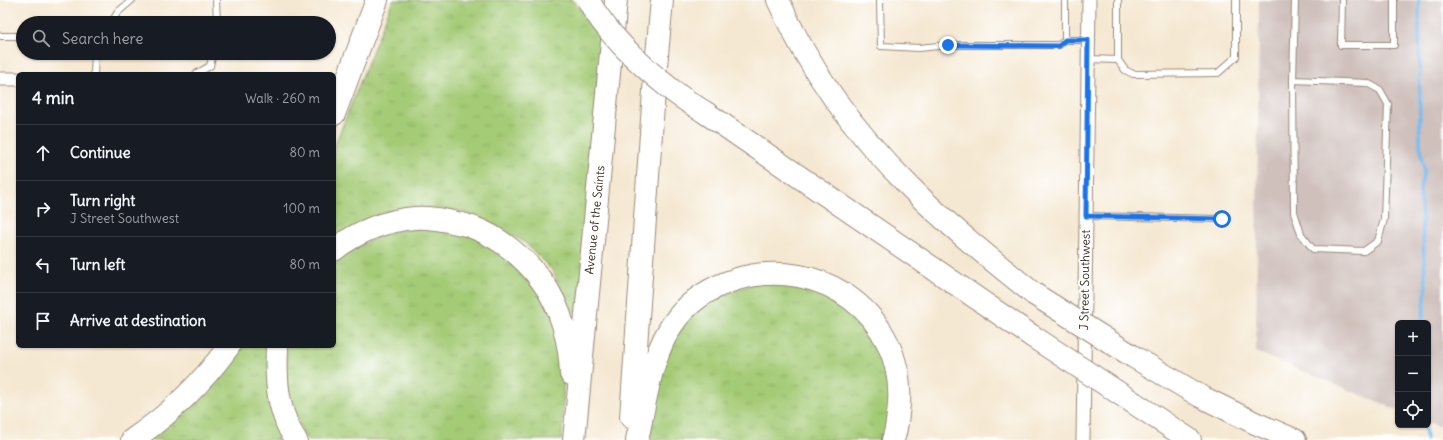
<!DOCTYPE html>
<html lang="en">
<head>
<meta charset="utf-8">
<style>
	:root { --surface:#171b24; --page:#242831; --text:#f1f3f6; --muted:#9ea1a6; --line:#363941 }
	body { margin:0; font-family:Delius,sans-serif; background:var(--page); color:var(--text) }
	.controls { position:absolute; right:12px; bottom:12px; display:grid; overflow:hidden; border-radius:6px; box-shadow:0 1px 3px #0004 }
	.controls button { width:36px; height:36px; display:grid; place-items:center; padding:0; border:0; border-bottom:1px solid var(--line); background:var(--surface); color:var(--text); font:20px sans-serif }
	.stop { position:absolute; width:12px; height:12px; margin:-9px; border:3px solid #1a73e8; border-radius:50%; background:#fff }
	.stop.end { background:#1a73e8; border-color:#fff; box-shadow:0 1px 4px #0008 }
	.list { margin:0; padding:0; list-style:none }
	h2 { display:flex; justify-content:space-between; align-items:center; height:52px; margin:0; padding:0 16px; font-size:17px }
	h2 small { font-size:13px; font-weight:400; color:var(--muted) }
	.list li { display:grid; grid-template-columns:26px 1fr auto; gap:12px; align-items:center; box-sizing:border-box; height:56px; padding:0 16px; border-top:1px solid var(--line) }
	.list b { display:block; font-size:15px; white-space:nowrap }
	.list p { margin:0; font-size:13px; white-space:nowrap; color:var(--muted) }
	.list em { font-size:13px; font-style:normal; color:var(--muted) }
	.icon { flex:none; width:22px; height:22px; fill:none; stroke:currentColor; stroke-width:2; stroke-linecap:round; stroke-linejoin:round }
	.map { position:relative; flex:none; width:1443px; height:440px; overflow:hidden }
	.search { position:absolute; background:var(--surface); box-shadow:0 1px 3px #0004; left:16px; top:16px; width:320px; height:44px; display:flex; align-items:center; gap:10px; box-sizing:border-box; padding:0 14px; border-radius:22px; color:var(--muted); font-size:15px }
	.panel { position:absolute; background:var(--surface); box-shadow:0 1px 3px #0004; left:16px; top:72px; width:320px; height:276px; border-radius:6px }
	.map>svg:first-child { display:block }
	.industrial { fill:#cfc0bb }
	.grass { fill:url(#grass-tufts); stroke:#707a4a }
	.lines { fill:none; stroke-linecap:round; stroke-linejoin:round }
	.stream { stroke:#79bcef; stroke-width:3.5 }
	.service-casing { stroke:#988978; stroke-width:8 }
	.minor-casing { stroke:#988978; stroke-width:15 }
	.motorway-casing { stroke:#988978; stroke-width:24 }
	.service { stroke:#fff; stroke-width:6 }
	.minor { stroke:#fff; stroke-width:13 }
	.motorway { stroke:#fff; stroke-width:22 }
	.motorway-bridge-casing { stroke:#988978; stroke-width:24; stroke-linecap:butt }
	.motorway-bridge { stroke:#fff; stroke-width:22 }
	.route { stroke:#1a73e8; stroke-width:5 }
	.labels { text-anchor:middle; stroke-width:4; stroke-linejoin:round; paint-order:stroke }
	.street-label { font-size:12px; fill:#3b2a1e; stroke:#fff }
</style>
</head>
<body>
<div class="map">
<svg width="1443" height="440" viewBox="0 0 1443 440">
	<defs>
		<pattern id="grass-tufts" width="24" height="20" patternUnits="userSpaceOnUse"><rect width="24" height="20" fill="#a4cb76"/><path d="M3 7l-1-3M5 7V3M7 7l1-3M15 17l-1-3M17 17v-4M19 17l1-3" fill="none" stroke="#8eae66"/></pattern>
	</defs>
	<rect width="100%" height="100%" fill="#fff"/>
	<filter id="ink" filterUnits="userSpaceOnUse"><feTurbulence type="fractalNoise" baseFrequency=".025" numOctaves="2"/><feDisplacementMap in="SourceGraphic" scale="8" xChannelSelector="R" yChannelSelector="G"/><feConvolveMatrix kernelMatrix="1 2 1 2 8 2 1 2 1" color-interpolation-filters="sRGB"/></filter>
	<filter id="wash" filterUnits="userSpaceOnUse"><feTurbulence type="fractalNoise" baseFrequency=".012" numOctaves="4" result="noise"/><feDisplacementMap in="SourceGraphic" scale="16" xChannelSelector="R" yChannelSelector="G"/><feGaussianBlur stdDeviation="0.9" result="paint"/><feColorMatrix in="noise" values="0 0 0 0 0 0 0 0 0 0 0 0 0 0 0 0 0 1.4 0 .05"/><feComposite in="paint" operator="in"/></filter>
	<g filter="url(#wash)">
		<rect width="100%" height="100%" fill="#f5e8d2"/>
		<!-- industrial -->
		<path class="industrial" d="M1259 0H1443V428L1428 422V323H1398V410L1256 352Z"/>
		<!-- grass -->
		<path class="grass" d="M393 0H572L602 34 579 310 573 312 552 270 524 242 491 223 459 211 427 208 334 239V147Z
			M431 225 492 241 548 299 564 359 562 440H307L305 438 294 411 286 380 287 346H334V258L385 233Z
			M765 279 840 298 878 336 894 399 884 440H650L659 373 681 326 707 302Z
			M239 346H270L286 440H143Z"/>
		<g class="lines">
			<!-- stream -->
			<path class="stream" d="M1419 0 1420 143 1424 171 1420 188 1426 290 1422 323
				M1425 425 1426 440"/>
		</g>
	</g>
	<g filter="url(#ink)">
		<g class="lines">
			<!-- service casing -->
			<g class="service-casing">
				<path id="service" d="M216 0 217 23
					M880 0 881 46 919 48 948 45H1059L1065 40H1088
					M1065 0V40
					M1342 0 1341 45H1394V0
					M111 23 118 12 132 0
					M0 36H23
					M1088 59 1118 60V0
					M1118 60 1125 70 1133 74 1218 73 1236 57V0
					M94 74 95 53
					M196 74 210 66 213 53
					M1293 80 1367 83 1380 90 1388 104 1384 219 1378 241 1364 251 1313 249 1301 234 1294 212 1293 80 1295 0
					M1086 216 1222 219"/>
			</g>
			<!-- minor casing -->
			<g class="minor-casing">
				<path id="minor" d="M0 79H18
					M1083 440 1089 0"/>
			</g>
			<!-- motorway casing -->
			<g class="motorway-casing">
				<path id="motorway" d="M778 0C809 70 857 135 912 189 950 227 992 260 1034 294
					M706 113 1032 336
					M334 114 377 0
					M334 250C356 232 387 220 415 218 429 217 444 220 457 223 462 224 467 225 472 227 499 237 524 257 541 280 561 306 570 342 571 374
					M277 346C276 371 276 397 286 421 288 427 292 434 296 440
					M1134 357 1200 396 1255 423 1295 440
					M1134 403 1190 440
					M631 417 655 77 662 0
					M132 440C169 415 203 382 229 346
					M574 440 616 0
					M637 440C646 400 651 351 677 318 692 299 714 286 737 279 820 255 905 315 899 404 898 416 897 429 893 440"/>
			</g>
			<!-- service -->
			<use href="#service" class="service"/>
			<!-- minor -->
			<use href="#minor" class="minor"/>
			<!-- motorway -->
			<use href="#motorway" class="motorway"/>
			<!-- motorway-bridge casing -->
			<g class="motorway-bridge-casing">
				<path id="motorway-bridge" d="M588 0C608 36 641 66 673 91 683 99 695 106 706 113
					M1034 294 1134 357
					M1032 336 1134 403"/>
			</g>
			<!-- motorway-bridge -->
			<use href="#motorway-bridge" class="motorway-bridge"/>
		</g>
	</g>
	<g class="lines" filter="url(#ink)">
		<!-- route -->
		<path class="route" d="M948 45 1059 46 1065 40H1088L1086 216 1222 219"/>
	</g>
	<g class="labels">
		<!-- street labels -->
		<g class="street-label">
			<text transform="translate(595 220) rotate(-84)" y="4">Avenue of the Saints</text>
			<text transform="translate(1085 280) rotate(-89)" y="4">J Street Southwest</text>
		</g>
	</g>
</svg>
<div class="controls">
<button>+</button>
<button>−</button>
<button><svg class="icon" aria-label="locate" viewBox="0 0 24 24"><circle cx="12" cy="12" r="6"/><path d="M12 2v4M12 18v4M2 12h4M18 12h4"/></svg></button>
</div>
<div class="stop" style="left:1222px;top:219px"></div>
<div class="stop end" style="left:948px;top:45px"></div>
<div class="search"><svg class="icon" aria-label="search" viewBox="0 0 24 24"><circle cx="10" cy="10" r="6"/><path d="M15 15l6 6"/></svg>Search here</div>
<section class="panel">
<h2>4 min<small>Walk · 260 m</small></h2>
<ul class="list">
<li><svg class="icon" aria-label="ahead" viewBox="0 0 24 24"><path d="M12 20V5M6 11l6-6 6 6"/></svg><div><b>Continue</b></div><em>80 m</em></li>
<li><svg class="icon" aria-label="right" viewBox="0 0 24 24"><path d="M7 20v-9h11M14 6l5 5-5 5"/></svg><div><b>Turn right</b><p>J Street Southwest</p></div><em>100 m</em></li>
<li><svg class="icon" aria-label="left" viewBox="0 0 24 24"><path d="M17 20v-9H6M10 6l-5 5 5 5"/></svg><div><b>Turn left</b></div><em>80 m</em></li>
<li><svg class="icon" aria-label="arrive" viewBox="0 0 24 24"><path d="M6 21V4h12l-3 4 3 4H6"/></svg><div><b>Arrive at destination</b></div></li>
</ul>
</section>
</div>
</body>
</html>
